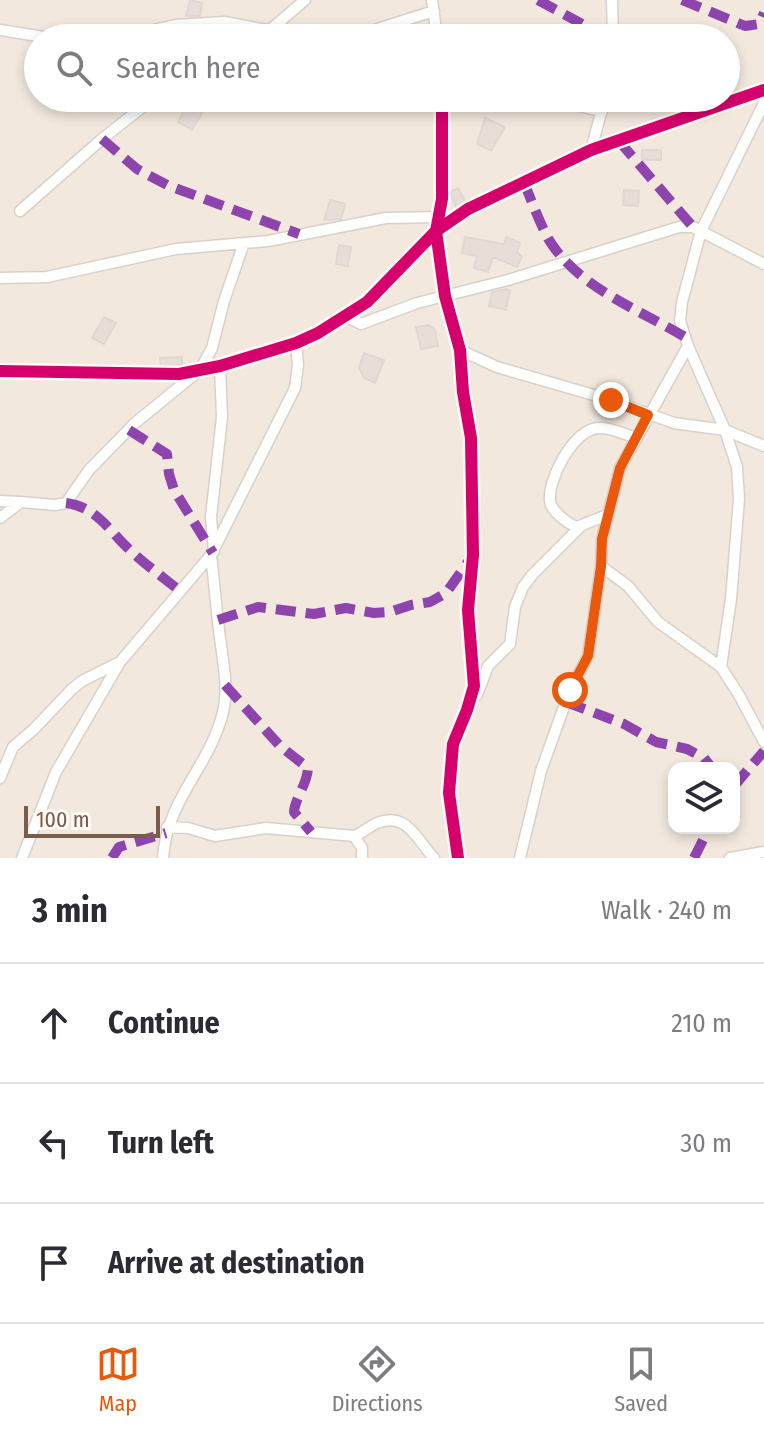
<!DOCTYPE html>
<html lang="en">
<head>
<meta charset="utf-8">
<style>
	:root { --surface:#fff; --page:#f2f2f3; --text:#2b2b33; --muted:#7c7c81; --line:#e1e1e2; --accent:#ea580c }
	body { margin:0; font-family:"Fira Sans Condensed",sans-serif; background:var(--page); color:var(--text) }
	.controls { position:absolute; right:24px; bottom:24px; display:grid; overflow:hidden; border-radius:16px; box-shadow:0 4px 12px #0003 }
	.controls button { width:72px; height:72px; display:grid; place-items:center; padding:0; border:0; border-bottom:2px solid var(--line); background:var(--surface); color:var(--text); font:40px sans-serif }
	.scale { position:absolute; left:24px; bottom:20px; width:136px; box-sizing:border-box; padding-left:8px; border:4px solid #7a5c4d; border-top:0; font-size:22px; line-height:28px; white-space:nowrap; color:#7a5c4d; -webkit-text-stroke:6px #fffaf3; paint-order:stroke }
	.stop { position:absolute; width:24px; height:24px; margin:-18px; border:6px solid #ea580c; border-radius:50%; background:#fff }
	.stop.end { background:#ea580c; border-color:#fff; box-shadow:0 2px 8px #0008 }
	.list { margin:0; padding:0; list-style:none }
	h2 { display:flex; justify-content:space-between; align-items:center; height:104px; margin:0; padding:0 32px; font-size:34px }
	h2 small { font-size:26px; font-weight:400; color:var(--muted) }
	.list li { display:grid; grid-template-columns:52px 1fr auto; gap:24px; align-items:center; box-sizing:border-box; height:120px; padding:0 32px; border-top:2px solid var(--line) }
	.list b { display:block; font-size:30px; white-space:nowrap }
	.list em { font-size:26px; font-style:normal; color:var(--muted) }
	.icon { flex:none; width:44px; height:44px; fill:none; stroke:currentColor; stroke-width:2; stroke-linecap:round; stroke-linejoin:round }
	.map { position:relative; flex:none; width:764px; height:858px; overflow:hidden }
	.search { position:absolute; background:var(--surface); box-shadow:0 4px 12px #0003; left:24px; right:24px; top:24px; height:88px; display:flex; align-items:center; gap:20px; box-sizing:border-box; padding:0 28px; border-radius:44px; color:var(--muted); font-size:30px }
	.sheet { height:464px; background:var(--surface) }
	nav { display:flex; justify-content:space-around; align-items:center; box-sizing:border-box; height:112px; border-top:2px solid var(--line); background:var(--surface); font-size:22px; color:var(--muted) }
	nav a { display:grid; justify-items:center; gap:4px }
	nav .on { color:var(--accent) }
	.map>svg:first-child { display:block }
	.residential { fill:#f2e8de; fill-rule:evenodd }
	.building { fill:#e6ded7; stroke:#e2d8d2; stroke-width:2 }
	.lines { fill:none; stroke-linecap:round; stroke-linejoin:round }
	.minor-casing { stroke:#d7d1cb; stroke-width:13 }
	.minor { stroke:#fefefd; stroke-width:10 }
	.quiet { stroke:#8e44ad; stroke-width:10; stroke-dasharray:20 10; stroke-linecap:butt }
	.cycleway-casing { stroke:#fffaf3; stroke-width:17 }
	.cycleway { stroke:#d6006c; stroke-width:12 }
	.route { stroke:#ea580c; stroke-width:10 }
</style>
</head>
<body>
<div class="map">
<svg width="764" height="858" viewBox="0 0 764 858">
	<rect width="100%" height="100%" fill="#f9f5f0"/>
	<!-- residential -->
	<path class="residential" d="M0 0H764V858H0ZM38 38H726V98H38ZM674 768H734V828H674Z"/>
	<!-- building -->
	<path class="building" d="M190 0 202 3 200 16H186Z
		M187 104 202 113 192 130 178 122Z
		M485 118 505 127 491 151 477 144Z
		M642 150H661V160H642Z
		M458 188 465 201 456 208 450 192Z
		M624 190 639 191 638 206 623 205Z
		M330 200 345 204 341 219 324 220Z
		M465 237 504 244 506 237 520 243 517 252 522 257 517 267 493 257 488 272 474 268 477 256 462 253Z
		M339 245 351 247 348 266 336 264Z
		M506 289 510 290 506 310 489 306 492 292Z
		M104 317 116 323 104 344 92 338Z
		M429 325 435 330 438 346 421 349 416 327Z
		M364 353 384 360 375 383 364 378 359 368Z
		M182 357V365L161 366 160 358Z"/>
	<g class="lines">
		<!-- minor casing -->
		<g class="minor-casing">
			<path id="minor" d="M432 0 437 38
				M612 0 613 38
				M383 28 405 38
				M0 30 50 38
				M270 30 305 0
				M118 38 176 25 224 22 310 38
				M222 38 224 22
				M349 38 434 11
				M442 98V199L436 231 445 296 460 350 463 392 471 438 473 555 468 610 474 686 467 710 453 744 449 793 458 858
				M543 98 602 111
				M764 103 701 231 682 302 680 321 688 346 725 430 764 446
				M591 150 605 98
				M20 211 102 139 154 98
				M0 278 47 277 176 249 268 241 386 218 439 217
				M345 316 361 324 417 303 508 280 679 227H693L764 264
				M460 350 497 367 611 400 674 423 725 430 737 467 739 499 731 599 721 667
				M0 371 179 374 220 366 296 343 318 333 367 302 436 231 468 209 591 150 764 90
				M0 501 21 502
				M607 515 577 527C568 524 551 511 550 501 548 479 571 436 593 429 606 425 624 434 636 438
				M0 518 21 502 55 505 66 503 89 470 135 423 200 370 212 348 224 301 244 243
				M214 551 211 517 222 417 220 366
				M601 566 628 586 658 622 721 667 739 695 764 742
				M477 695 488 666 510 644 515 607 523 587 533 574 581 526
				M0 778 13 747 34 729 72 689 82 681 120 662
				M167 827 188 828 215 836 266 828 354 836C363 833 368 827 377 823 407 811 417 840 434 858
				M354 836 362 848V858
				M22 858 56 772 120 662 211 555 295 388 298 365 296 343
				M163 858C167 799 207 770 222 716 230 689 222 658 219 630 216 605 214 580 211 555
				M520 858 541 771 570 690 588 656 601 566 602 539 620 468 688 346
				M730 858 764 852"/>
		</g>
		<!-- minor -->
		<use href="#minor" class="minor"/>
		<!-- quiet -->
		<path class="quiet" d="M538 0 608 38
			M682 0 745 26 759 24 764 13
			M102 139 137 169 167 185 299 234
			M619 141 693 227
			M524 183C532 201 539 222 549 240 579 288 638 309 685 337
			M129 430 167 454 169 474 174 490 213 553
			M66 503C97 507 109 531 131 551 146 565 164 578 180 591
			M218 620 258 607 314 614 346 608 374 613 390 612 411 605 430 602 446 593 468 562
			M225 685 280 746 308 768C307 785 295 798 294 812L311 832
			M566 702 624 724 656 742 687 749 704 758 712 768
			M734 786 764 751
			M112 858 119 847 166 833
			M694 858 709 828"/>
		<!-- cycleway casing -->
		<g class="cycleway-casing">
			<path id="cycleway" d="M442 98V199L436 231 445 296 460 350 463 392 471 438 473 555 468 610 474 686 467 710 453 744 449 793 458 858
				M0 371 179 374 220 366 296 343 318 333 367 302 436 231 468 209 591 150 764 90"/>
		</g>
		<!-- cycleway -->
		<use href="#cycleway" class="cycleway"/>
	</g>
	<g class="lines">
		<!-- route -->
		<path class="route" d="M570 690 588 656 601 566 602 539 620 468 648 415 611 400"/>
	</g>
</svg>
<div class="controls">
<button><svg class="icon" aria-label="layers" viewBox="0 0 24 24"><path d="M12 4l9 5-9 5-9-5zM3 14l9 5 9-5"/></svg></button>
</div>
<div class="scale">100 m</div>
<div class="stop" style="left:570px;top:690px"></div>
<div class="stop end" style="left:611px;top:400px"></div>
<div class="search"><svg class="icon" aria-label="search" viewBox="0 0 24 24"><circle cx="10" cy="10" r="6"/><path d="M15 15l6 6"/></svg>Search here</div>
</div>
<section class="sheet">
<h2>3 min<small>Walk · 240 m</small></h2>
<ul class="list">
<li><svg class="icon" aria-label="ahead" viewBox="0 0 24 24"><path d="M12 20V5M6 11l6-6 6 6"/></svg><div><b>Continue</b></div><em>210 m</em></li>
<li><svg class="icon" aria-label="left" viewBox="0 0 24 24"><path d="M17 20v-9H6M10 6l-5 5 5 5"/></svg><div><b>Turn left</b></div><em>30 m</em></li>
<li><svg class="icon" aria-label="arrive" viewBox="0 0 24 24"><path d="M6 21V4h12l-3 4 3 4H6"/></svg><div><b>Arrive at destination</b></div></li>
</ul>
</section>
<nav>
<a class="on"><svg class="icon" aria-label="map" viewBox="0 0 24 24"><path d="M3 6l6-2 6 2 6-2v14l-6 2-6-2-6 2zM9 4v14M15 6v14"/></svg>Map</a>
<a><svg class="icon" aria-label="directions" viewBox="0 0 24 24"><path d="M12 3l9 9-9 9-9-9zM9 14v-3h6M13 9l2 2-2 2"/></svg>Directions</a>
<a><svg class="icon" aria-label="saved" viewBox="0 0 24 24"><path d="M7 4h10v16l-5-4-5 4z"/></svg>Saved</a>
</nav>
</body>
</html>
